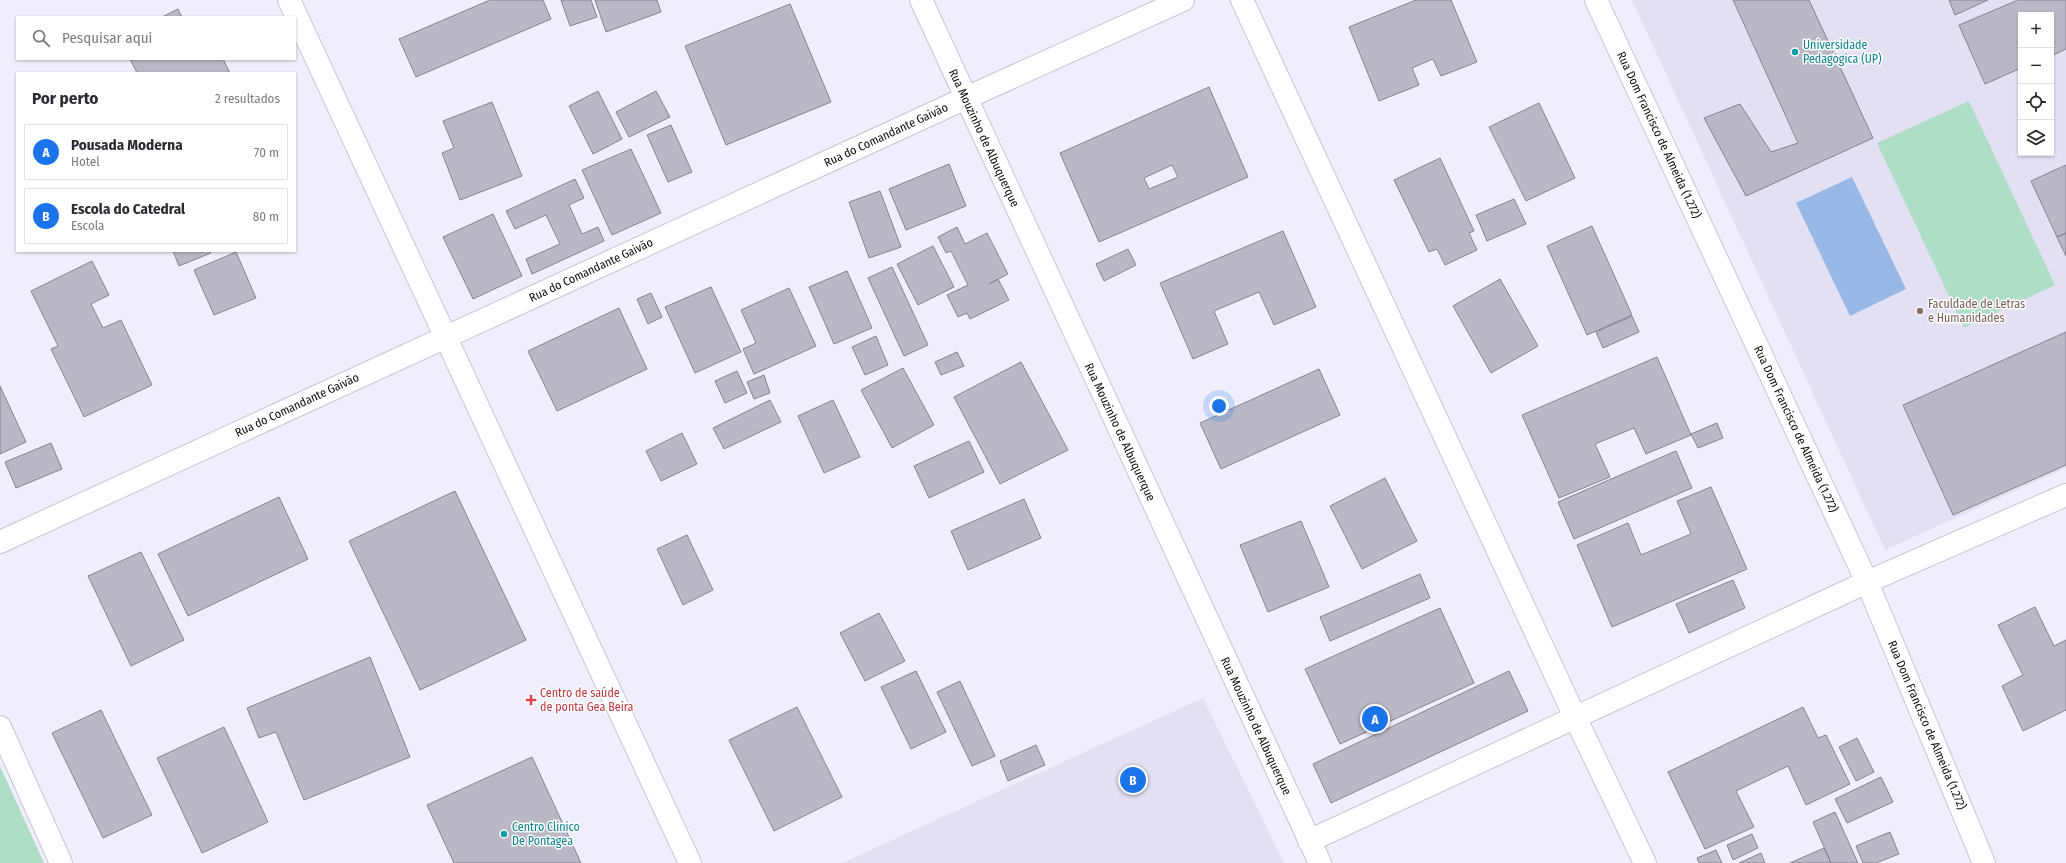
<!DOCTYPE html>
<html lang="pt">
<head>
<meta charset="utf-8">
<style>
	:root { --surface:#fff; --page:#f2f2f3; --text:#2b2b33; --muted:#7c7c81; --line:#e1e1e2; --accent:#1a73e8 }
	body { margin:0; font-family:"Fira Sans Condensed",sans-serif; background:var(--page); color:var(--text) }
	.controls { position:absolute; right:12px; top:12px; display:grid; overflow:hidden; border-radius:0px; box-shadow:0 1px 3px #0004 }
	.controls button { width:36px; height:36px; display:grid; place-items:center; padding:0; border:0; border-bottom:1px solid var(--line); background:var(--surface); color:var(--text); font:20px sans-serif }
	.you { position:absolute; left:1219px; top:406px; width:14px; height:14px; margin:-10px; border:3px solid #fff; border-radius:50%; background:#1a73e8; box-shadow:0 0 0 6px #1a73e833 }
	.badge { display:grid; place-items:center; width:26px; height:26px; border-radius:50%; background:var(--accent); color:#fff; font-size:13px; font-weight:700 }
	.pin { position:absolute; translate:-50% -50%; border:2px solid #fff; box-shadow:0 1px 4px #0006 }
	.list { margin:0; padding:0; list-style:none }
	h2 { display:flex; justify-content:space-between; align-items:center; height:52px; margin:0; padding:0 16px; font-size:17px }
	h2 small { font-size:13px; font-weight:400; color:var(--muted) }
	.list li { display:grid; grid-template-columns:26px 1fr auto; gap:12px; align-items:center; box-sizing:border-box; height:56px; margin:0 8px 8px; padding:0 8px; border:1px solid var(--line); border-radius:0px }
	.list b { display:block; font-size:15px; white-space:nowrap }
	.list p { margin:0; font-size:13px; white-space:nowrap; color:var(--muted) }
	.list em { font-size:13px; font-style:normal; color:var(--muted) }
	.icon { flex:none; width:22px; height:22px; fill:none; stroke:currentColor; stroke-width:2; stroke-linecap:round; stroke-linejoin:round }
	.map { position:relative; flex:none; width:2066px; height:863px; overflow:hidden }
	.search { position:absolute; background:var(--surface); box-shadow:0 1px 3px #0004; left:16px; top:16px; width:280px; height:44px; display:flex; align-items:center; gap:10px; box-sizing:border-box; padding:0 14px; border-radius:0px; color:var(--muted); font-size:15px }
	.panel { position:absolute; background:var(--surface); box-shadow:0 1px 3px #0004; left:16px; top:72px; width:280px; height:180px; border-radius:0px }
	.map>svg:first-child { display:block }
	.built { fill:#e3e0f4; fill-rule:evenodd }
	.green { fill:#afdec7 }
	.water { fill:#98b9e8 }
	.building { fill:#bab8c5; stroke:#868491; fill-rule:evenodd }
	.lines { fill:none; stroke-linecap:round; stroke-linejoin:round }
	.minor-casing { stroke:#c6c4d2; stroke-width:24 }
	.tertiary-casing { stroke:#c6c4d2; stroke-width:24 }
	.minor { stroke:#fff; stroke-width:22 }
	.tertiary { stroke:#fff; stroke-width:22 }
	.culture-dot { fill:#0f9aa8; stroke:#fff; stroke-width:1.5 }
	.education-dot { fill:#8d6e63; stroke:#fff; stroke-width:1.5 }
	.health-dot { fill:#e0444e; stroke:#fff; stroke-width:1.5 }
	.labels { text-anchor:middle; stroke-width:3; stroke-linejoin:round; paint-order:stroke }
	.culture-label { font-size:12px; fill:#0d838f; stroke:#fff; text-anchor:start }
	.street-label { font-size:12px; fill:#0c0b0f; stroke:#fff }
	.education-label { font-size:12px; fill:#785e54; stroke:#fff; text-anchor:start }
	.health-label { font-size:12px; fill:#be3a42; stroke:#fff; text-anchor:start }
</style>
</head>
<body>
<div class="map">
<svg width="2066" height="863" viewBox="0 0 2066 863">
	<rect width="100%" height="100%" fill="#f0eefc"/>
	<!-- built -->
	<path class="built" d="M1632 0H2066V468L1885 550ZM2021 15H2051V153H2021Z
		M1203 698 1284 863H842Z"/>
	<!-- green -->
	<path class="green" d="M1969 101 2055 285 1964 328 1877 143Z
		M0 766 44 863H0Z"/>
	<!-- water -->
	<path class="water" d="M1852 177 1906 289 1850 316 1796 203Z"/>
	<!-- building -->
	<path class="building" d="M490 0H543L551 19 416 77 399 39Z
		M561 0H591L597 17 570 26Z
		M595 0H657L661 12 606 32Z
		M1416 0H1451L1477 62 1441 76 1433 59 1412 68 1419 85 1379 101 1349 27Z
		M1733 0H1809L1873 138 1746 196 1704 118 1740 104 1771 152 1798 143Z
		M1949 0H1988L1955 15Z
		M2018 0H2066V49L2051 56V15H2021V68L1985 84 1959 25Z
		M790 4 831 102 726 145 685 46Z
		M178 9 182 17H162Z
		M130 59H223L230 73H137Z
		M1209 87 1248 177 1099 242 1060 153ZM1172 165 1178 177 1149 189 1144 178Z
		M598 91 622 139 593 154 569 106Z
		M656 91 670 117 629 137 616 112Z
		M492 102 522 176 460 200 442 153 454 148 443 121Z
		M1539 103 1575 178 1526 201 1489 127Z
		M671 125 692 172 668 182 647 135Z
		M631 149 661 213 612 235 582 170Z
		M1440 158 1474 231 1469 233 1477 250 1445 265 1437 249 1429 252 1394 180Z
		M949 164 966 206 906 230 889 189Z
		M2066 165V233L2057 237 2031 181Z
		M575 179 584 198 569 205 582 234 598 227 604 241 532 274 526 259 560 244 546 215 515 229 506 211Z
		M880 191 901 247 869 258 849 202Z
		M1514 199 1526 224 1487 241 1476 215Z
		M493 214 522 276 473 299 443 237Z
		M1592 226 1632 315 1587 335 1547 246Z
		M957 227 965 244 987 233 1008 274 989 284 998 279 1009 300 970 319 967 313 958 317 947 295 968 285 951 251 946 253 938 237Z
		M1283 231 1316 307 1274 325 1259 292 1214 311 1228 344 1193 359 1160 283Z
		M2066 233V256L2057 237Z
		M933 246 954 287 918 305 897 264Z
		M1128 249 1136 265 1104 281 1096 264Z
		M173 251H210L211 253 179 266Z
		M236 252 256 298 214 315 194 270Z
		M92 261 109 295 91 304 103 328 121 320 152 385 84 417 51 349 58 346 31 291Z
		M892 267 928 345 904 356 868 278Z
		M847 271 872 328 834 344 809 287Z
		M1500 279 1538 346 1491 373 1453 306Z
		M711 287 741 352 695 373 665 307Z
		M789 288 816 346 754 374 743 349 756 343 741 310Z
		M651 293 662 317 648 324 637 299Z
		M619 308 647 369 557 411 528 351Z
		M1632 316 1639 332 1603 348 1596 332Z
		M2066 332V465L1953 515 1903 405Z
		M876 336 888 365 865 375 852 347Z
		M957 352 964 366 941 375 935 362Z
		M1657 357 1691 435 1646 454 1634 428 1595 444 1610 477 1559 498 1522 415Z
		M1021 362 1068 450 1000 484 954 397Z
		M903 368 934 425 892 448 861 390Z
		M1319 369 1340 415 1221 469 1200 423Z
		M737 371 747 393 725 403 715 381Z
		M764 375 770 393 754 399 747 382Z
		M0 386 26 442 0 454Z
		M770 400 781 422 724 449 713 428Z
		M833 400 860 457 824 473 798 416Z
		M1717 423 1723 438 1698 448 1691 434Z
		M682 433 697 464 661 481 646 451Z
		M969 441 984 472 929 498 914 466Z
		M51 443 62 469 16 488 5 462Z
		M1676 451 1692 488 1574 539 1558 502Z
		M1385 478 1417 541 1362 569 1330 506Z
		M1711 487 1747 569 1612 627 1577 545 1628 523 1641 555 1691 534 1677 501Z
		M455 491 526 640 420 690 349 541Z
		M279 497 308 559 188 616 158 554Z
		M1024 499 1041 538 968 570 951 531Z
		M1301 521 1329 587 1268 612 1240 545Z
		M687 535 713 590 683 605 657 549Z
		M141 552 184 640 131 666 88 576Z
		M1420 574 1430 598 1330 641 1320 617Z
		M1733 580 1745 608 1689 633 1676 604Z
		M2035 607 2054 646 2066 640V710L2023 731 2002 686 2023 675 1998 625Z
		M1440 608 1474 683 1340 744 1305 669Z
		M879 613 905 661 865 681 840 633Z
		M370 657 410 757 304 800 276 732 259 738 247 708Z
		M916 671 946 732 911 749 881 687Z
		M1509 671 1528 711 1331 803 1313 764Z
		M960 681 995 756 972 766 937 692Z
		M797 707 842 797 774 831 729 740Z
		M1803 707 1818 738 1826 735 1850 784 1806 805 1788 766 1736 791 1754 827 1705 849 1668 772Z
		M101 710 152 815 103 838 52 733Z
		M224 727 268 822 202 853 157 758Z
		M1857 738 1874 772 1856 781 1839 747Z
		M1036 745 1045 765 1008 781 1000 761Z
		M532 757 581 863H454L427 805Z
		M1881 777 1893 802 1847 823 1835 799Z
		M1835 812 1858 863H1831L1813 822Z
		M1890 832 1899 854 1876 863H1863L1856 846Z
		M1752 834 1758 848 1733 860 1727 845Z
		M1824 848 1831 863H1790Z
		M1716 850 1722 863H1699L1697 858Z
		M1761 853 1765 863H1739Z"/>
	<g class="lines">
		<!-- minor casing -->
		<g class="minor-casing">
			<path id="minor" d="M921 0 1320 863
				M1242 0 1575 717 1645 863
				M1596 0 1867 582 1984 863
				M0 542 966 98 1183 0
				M1309 841 1867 582 2066 495"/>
		</g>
		<!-- tertiary casing -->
		<g class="tertiary-casing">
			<path id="tertiary" d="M289 0 690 863
				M0 727 61 863"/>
		</g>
		<!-- minor -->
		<use href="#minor" class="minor"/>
		<!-- tertiary -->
		<use href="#tertiary" class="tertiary"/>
	</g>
	<!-- markers -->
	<g class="culture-dot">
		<circle cx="1795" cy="52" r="4"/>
		<circle cx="504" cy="834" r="4"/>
	</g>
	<circle class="education-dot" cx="1920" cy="311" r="4"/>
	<path class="health-dot" d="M529 694h4v4h4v4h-4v4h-4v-4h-4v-4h4z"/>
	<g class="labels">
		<!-- culture labels -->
		<g class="culture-label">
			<text x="1803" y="49">Universidade<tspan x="1803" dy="14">Pedagógica (UP)</tspan></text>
			<text x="512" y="831">Centro Clinico<tspan x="512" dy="14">De Pontagea</tspan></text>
		</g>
		<!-- street labels -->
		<g class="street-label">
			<text transform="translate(886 135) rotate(-25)" y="4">Rua do Comandante Gaivão</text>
			<text transform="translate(1659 135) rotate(65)" y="4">Rua Dom Francisco de Almeida (1.272)</text>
			<text transform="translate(984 138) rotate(65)" y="4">Rua Mouzinho de Albuquerque</text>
			<text transform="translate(591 270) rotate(-25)" y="4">Rua do Comandante Gaivão</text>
			<text transform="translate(297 405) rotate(-25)" y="4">Rua do Comandante Gaivão</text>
			<text transform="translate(1796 429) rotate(65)" y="4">Rua Dom Francisco de Almeida (1.272)</text>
			<text transform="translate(1120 432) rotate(65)" y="4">Rua Mouzinho de Albuquerque</text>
			<text transform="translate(1927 725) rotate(67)" y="4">Rua Dom Francisco de Almeida (1.272)</text>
			<text transform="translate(1256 726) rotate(65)" y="4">Rua Mouzinho de Albuquerque</text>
		</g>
		<!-- education labels -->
		<g class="education-label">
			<text x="1928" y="308">Faculdade de Letras<tspan x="1928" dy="14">e Humanidades</tspan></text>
		</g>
		<!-- health labels -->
		<g class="health-label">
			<text x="540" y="697">Centro de saúde<tspan x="540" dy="14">de ponta Gea Beira</tspan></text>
		</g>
	</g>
</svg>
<div class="controls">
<button>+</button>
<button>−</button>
<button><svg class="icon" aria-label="locate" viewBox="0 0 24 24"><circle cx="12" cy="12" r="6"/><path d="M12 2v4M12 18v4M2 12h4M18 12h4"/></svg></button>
<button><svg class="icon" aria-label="layers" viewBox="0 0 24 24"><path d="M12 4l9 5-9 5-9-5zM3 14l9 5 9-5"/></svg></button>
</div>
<div class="you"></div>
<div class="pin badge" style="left:1375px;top:719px">A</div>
<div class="pin badge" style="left:1133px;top:780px">B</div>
<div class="search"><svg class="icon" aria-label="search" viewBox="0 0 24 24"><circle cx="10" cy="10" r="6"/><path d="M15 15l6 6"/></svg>Pesquisar aqui</div>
<section class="panel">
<h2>Por perto<small>2 resultados</small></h2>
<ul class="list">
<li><span class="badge">A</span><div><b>Pousada Moderna</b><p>Hotel</p></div><em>70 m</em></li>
<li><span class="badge">B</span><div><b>Escola do Catedral</b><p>Escola</p></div><em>80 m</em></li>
</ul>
</section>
</div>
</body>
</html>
